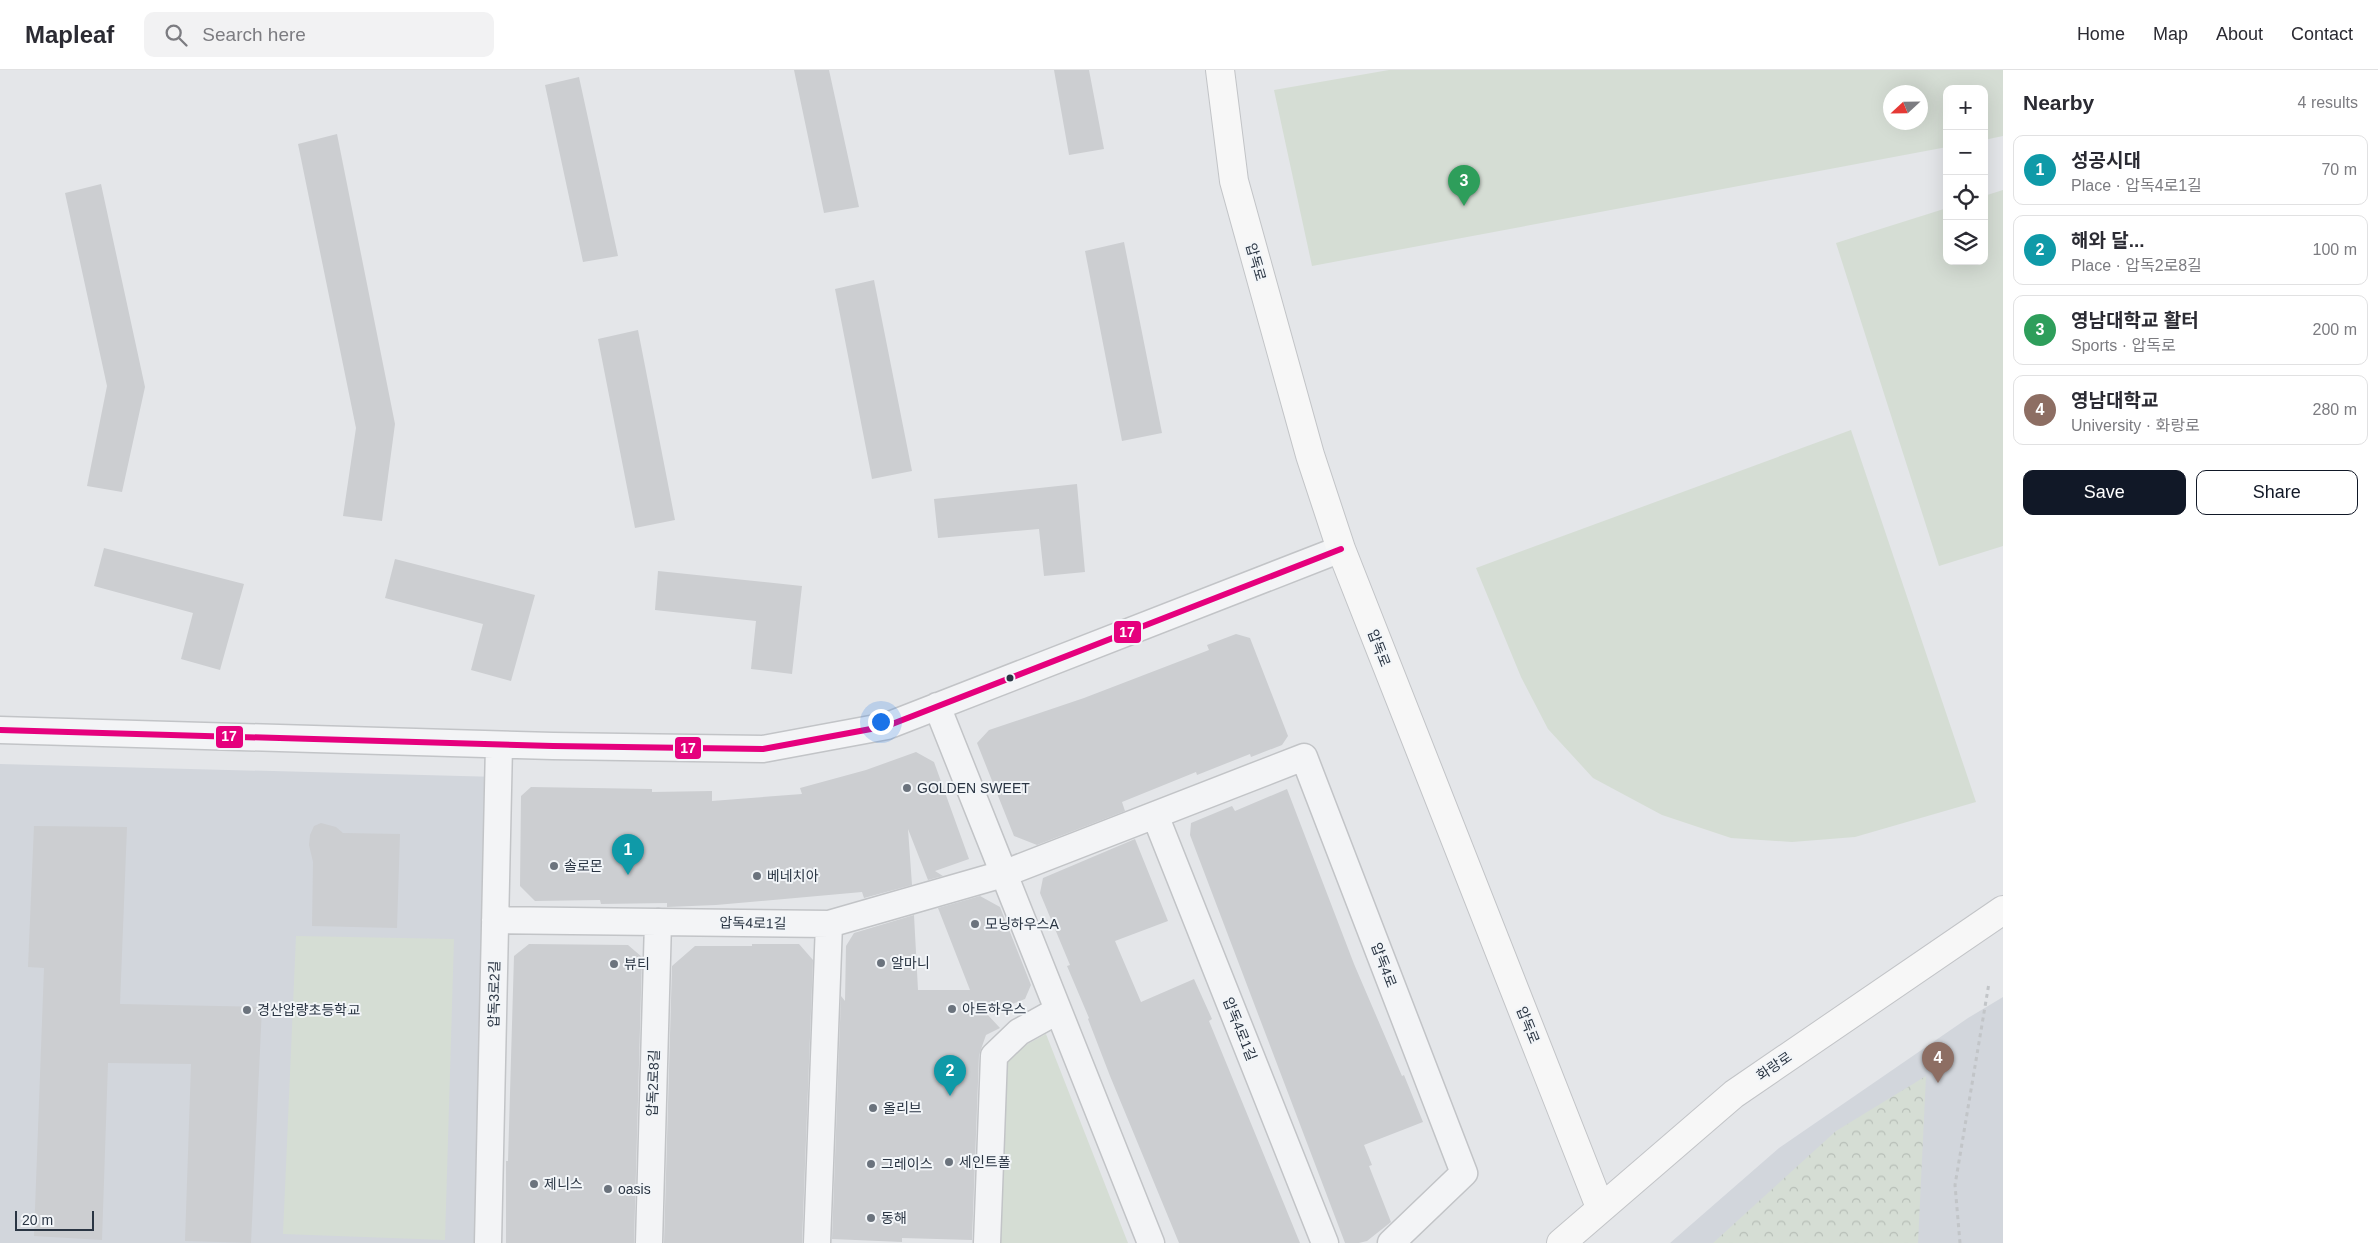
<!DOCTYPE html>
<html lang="en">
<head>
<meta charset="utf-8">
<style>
	:root { --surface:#fff; --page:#f2f2f3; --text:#2b2b33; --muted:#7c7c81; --line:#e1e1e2; --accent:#111827 }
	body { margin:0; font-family:Helvetica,"Noto Sans KR",sans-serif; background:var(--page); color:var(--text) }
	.controls { position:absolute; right:15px; top:15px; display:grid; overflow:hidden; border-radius:10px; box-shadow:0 5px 20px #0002 }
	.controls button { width:45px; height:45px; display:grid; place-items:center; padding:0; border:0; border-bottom:1px solid var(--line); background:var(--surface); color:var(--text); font:25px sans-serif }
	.compass { position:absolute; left:1883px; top:15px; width:45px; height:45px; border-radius:50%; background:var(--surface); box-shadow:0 5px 20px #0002; rotate:248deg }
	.scale { position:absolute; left:15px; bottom:12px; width:79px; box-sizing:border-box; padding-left:5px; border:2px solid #2a3543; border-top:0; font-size:14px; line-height:18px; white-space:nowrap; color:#2a3543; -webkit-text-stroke:4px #f2f5f8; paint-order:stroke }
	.you { position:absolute; left:880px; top:651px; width:18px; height:18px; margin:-12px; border:4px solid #fff; border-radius:50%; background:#1a73e8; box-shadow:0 0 0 8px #1a73e833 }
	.badge { display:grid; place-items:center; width:32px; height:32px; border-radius:50%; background:var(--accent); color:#fff; font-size:16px; font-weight:700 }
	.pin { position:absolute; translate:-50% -41px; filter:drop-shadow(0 1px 2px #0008) }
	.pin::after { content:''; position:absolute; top:26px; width:18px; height:15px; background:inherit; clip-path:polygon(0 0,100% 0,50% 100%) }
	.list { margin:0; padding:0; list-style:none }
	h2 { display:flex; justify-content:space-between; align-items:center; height:65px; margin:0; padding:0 20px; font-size:21px }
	h2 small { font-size:16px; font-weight:400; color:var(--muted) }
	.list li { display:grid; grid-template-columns:32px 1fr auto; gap:15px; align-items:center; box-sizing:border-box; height:70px; margin:0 10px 10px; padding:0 10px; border:1px solid var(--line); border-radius:10px }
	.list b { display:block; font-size:19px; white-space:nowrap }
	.list p { margin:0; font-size:16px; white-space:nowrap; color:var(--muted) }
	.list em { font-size:16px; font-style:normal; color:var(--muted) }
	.actions { display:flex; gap:10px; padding:15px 20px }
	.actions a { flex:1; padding:11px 0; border:1px solid var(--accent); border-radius:10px; text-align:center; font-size:18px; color:var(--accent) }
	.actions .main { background:var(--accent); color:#fff }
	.icon { flex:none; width:28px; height:28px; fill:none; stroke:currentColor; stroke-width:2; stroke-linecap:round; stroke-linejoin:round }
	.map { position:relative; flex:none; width:2003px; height:1173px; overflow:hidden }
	header { display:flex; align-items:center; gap:30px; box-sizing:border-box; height:70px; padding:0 25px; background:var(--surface); border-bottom:1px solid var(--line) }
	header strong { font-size:24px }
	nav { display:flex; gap:28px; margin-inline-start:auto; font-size:18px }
	.search { width:350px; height:45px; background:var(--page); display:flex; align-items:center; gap:12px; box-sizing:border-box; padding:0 18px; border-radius:10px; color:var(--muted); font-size:19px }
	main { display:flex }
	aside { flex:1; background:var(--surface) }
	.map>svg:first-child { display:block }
	.built { fill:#d2d6dc }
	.green { fill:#d5ddd4; fill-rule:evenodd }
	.forest { fill:url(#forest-crowns) }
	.building { fill:#ccced1 }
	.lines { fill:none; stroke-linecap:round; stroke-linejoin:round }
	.street-casing { stroke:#c2c4c7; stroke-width:29 }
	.secondary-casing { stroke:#c2c4c7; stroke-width:30 }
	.path { stroke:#c2c5c8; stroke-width:3; stroke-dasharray:4 4; stroke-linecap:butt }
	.street { stroke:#f3f4f6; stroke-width:26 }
	.secondary { stroke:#f7f7f7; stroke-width:28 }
	.bus-1-casing { stroke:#f2f5f8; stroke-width:10 }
	.bus-1 { stroke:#e5007d; stroke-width:6 }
	.bus-dot { fill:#2a3543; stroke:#f2f5f8; stroke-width:2 }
	.poi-dot { fill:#6b737d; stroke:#f2f5f8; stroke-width:2 }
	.labels { text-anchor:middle; stroke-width:4; stroke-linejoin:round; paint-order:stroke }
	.street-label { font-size:14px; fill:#2a3543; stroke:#f2f5f8 }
	.poi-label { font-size:14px; fill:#2a3543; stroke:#f2f5f8; text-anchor:start }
	.line-badge { stroke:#f2f5f8; stroke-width:2 }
	.badge-label { font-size:14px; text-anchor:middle; font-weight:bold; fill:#fff }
</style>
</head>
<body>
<header>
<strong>Mapleaf</strong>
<div class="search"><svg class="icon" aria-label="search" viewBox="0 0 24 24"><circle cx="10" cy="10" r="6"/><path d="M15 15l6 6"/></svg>Search here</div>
<nav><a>Home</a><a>Map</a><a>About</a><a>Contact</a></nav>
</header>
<main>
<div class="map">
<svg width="2003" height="1173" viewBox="0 0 2003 1173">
	<defs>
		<pattern id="forest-crowns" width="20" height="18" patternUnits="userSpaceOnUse" patternTransform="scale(1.25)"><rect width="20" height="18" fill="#d5ddd4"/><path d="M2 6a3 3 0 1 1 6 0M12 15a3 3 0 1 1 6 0" fill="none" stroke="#b7beb7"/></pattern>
	</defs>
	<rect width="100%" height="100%" fill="#e4e6e9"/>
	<!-- built -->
	<path class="built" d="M0 694 499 707 488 1173H0Z
		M2003 927V1173H1670L1779 1078 1968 948Z"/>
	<!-- green -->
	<path class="green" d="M1389 0H2003V66L1984 70V19H1947V77L1312 196 1274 20ZM1920 22V52H1890V22Z
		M2003 120V476L1939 496 1836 173 1947 138V191H1984V126Z
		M1851 360 1976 732 1855 767 1792 772 1731 768 1662 745 1593 708 1548 659 1521 607 1476 498Z
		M296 866 454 869 445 1170 283 1164Z
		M1046 964 1128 1173H999L1007 985Z"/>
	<!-- forest -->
	<path class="forest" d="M1926 1006 1918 1173H1713L1836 1061Z"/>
	<!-- building -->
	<path class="building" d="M794 0H829L859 137 824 143Z
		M1054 0H1089L1104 79 1069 85Z
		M579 7 618 186 583 192 545 15Z
		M337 64 395 354 382 451 343 446 356 358 298 74Z
		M101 114 145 317 122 422 87 416 107 316 65 123Z
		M1124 172 1162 363 1122 371 1085 181Z
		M874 210 912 401 872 409 835 219Z
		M638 260 675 450 635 458 598 269Z
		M1077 414 1085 502 1044 506 1039 459 938 468 934 429Z
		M104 478 244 514 220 600 181 589 193 543 94 516Z
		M395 489 535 525 511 611 471 600 483 554 385 528Z
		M658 501 802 516 792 604 751 599 756 551 655 540Z
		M1236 564 1250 568 1288 666 1282 675 1251 687 1250 684 1197 705 1196 702 1122 732 1125 741 1037 775 1014 766 977 673 989 660 1084 628 1209 580 1207 575Z
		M916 682 934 692 969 789 935 801 943 806 928 810 908 759 912 815 864 828 862 822 716 835 667 837V833L601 834 600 830 535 831 520 816 521 726 531 717 652 719V722L712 721V731L802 724 800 718 866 700Z
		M1287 719 1354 894 1402 1006 1404 1005 1423 1052 1364 1075 1372 1095 1369 1096 1391 1152 1367 1171 1359 1173H1345L1190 765 1191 753 1232 736 1235 741Z
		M321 753 336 757 343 763 400 764 397 858 312 856 313 792 309 775 310 765 314 756Z
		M34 756 127 757 120 934 262 937 251 1173 185 1171 191 994 108 993 102 1170 34 1166 44 898 28 897Z
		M1135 769 1168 851 1115 871 1141 932 1194 909 1212 949 1209 951 1300 1173H1179L1110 1006 1088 949 1089 948 1067 896 1070 895 1040 823 1043 808Z
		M980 826 1000 837 1031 915 1025 929 987 944 1000 958 986 965 979 985 972 1170 902 1168V1172L832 1169 841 926 845 931 846 876 854 863 914 845 918 920H970L938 838Z
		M529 874 628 875 642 887 634 1173H506V1091H508L514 886Z
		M752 874H799L813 890 802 1173H664L672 896 695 876H752Z"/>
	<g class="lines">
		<!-- street casing -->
		<g class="street-casing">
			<path id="street" d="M937 636 1151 1173
				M0 660 553 676 763 679 887 656 1341 479
				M1155 745 1325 1173
				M495 850 829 854 1003 804 1304 687 1464 1103 1391 1173
				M488 1173 499 675
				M649 1173 658 852
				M817 1173 829 854
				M987 1173 994 986 1019 962 1057 941"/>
		</g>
		<!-- secondary casing -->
		<g class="secondary-casing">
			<path id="secondary" d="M1220 0 1234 111 1310 385 1341 479 1600 1137
				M1561 1173 1734 1024 2003 840"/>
		</g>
		<!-- path -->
		<path class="path" d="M1960 1173 1955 1115 1989 913"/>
		<!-- street -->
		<use href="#street" class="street"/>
		<!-- secondary -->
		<use href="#secondary" class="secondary"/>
		<!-- bus-1 casing -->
		<g class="bus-1-casing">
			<path id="bus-1" d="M0 660 553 676 763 679 887 656 1341 479"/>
		</g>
		<!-- bus-1 -->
		<use href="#bus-1" class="bus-1"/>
	</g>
	<!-- markers -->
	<circle class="bus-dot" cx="1010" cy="608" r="4.5"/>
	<g class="poi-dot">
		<circle cx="907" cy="718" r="5"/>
		<circle cx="554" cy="796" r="5"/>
		<circle cx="757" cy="806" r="5"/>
		<circle cx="975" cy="854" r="5"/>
		<circle cx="881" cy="893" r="5"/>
		<circle cx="614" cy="894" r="5"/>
		<circle cx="952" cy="939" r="5"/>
		<circle cx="247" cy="940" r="5"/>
		<circle cx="873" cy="1038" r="5"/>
		<circle cx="949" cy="1092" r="5"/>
		<circle cx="871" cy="1094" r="5"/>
		<circle cx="534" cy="1114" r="5"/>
		<circle cx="608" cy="1119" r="5"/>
		<circle cx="871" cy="1148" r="5"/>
	</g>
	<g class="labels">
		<!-- street labels -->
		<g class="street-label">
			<text transform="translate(1256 192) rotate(74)" y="5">압독로</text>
			<text transform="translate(1379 578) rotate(69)" y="5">압독로</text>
			<text transform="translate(753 853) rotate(1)" y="5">압독4로1길</text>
			<text transform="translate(1384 895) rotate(69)" y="5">압독4로</text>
			<text transform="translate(494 924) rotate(-89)" y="5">압독3로2길</text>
			<text transform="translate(1528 955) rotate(68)" y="5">압독로</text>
			<text transform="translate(1240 959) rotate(68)" y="5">압독4로1길</text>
			<text transform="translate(1774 996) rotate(-34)" y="5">화랑로</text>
			<text transform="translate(653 1013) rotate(-88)" y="5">압독2로8길</text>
		</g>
		<!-- poi labels -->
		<g class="poi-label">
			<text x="917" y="723">GOLDEN SWEET</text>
			<text x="564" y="801">솔로몬</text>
			<text x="767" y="811">베네치아</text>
			<text x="985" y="859">모닝하우스A</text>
			<text x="891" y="898">알마니</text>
			<text x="624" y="899">뷰티</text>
			<text x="962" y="944">아트하우스</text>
			<text x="257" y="945">경산압량초등학교</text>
			<text x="883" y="1043">올리브</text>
			<text x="959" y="1097">세인트폴</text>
			<text x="881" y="1099">그레이스</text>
			<text x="544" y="1119">제니스</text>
			<text x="618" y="1124">oasis</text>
			<text x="881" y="1153">동해</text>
		</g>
	</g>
	<g class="line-badge">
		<rect x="1113" y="550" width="29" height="24" rx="5" fill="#e5007d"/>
		<rect x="215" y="655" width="29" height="24" rx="5" fill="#e5007d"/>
		<rect x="674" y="666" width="28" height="24" rx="5" fill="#e5007d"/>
	</g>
	<g class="badge-label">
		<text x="1127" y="567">17</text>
		<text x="229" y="671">17</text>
		<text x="688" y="683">17</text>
	</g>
</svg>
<div class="controls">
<button>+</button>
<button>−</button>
<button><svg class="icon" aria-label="locate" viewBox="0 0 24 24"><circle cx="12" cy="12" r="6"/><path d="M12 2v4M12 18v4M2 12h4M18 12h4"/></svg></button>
<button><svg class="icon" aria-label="layers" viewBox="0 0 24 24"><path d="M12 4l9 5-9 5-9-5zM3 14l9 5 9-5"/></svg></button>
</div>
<svg class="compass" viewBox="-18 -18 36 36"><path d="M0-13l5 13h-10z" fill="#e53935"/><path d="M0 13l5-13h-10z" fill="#7c7c81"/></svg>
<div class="scale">20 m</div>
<div class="you"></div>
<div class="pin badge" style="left:628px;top:805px;background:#0f9aa8">1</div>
<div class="pin badge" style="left:950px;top:1026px;background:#0f9aa8">2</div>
<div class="pin badge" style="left:1464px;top:136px;background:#2e9e5b">3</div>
<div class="pin badge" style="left:1938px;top:1013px;background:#8d6e63">4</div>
</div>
<aside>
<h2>Nearby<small>4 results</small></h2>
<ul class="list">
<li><span class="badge" style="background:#0f9aa8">1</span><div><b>성공시대</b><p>Place · 압독4로1길</p></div><em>70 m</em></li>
<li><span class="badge" style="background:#0f9aa8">2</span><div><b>해와 달...</b><p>Place · 압독2로8길</p></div><em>100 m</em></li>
<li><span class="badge" style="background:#2e9e5b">3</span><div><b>영남대학교 활터</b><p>Sports · 압독로</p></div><em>200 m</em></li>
<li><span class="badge" style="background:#8d6e63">4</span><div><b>영남대학교</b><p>University · 화랑로</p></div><em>280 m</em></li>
</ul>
<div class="actions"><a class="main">Save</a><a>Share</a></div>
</aside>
</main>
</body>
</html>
